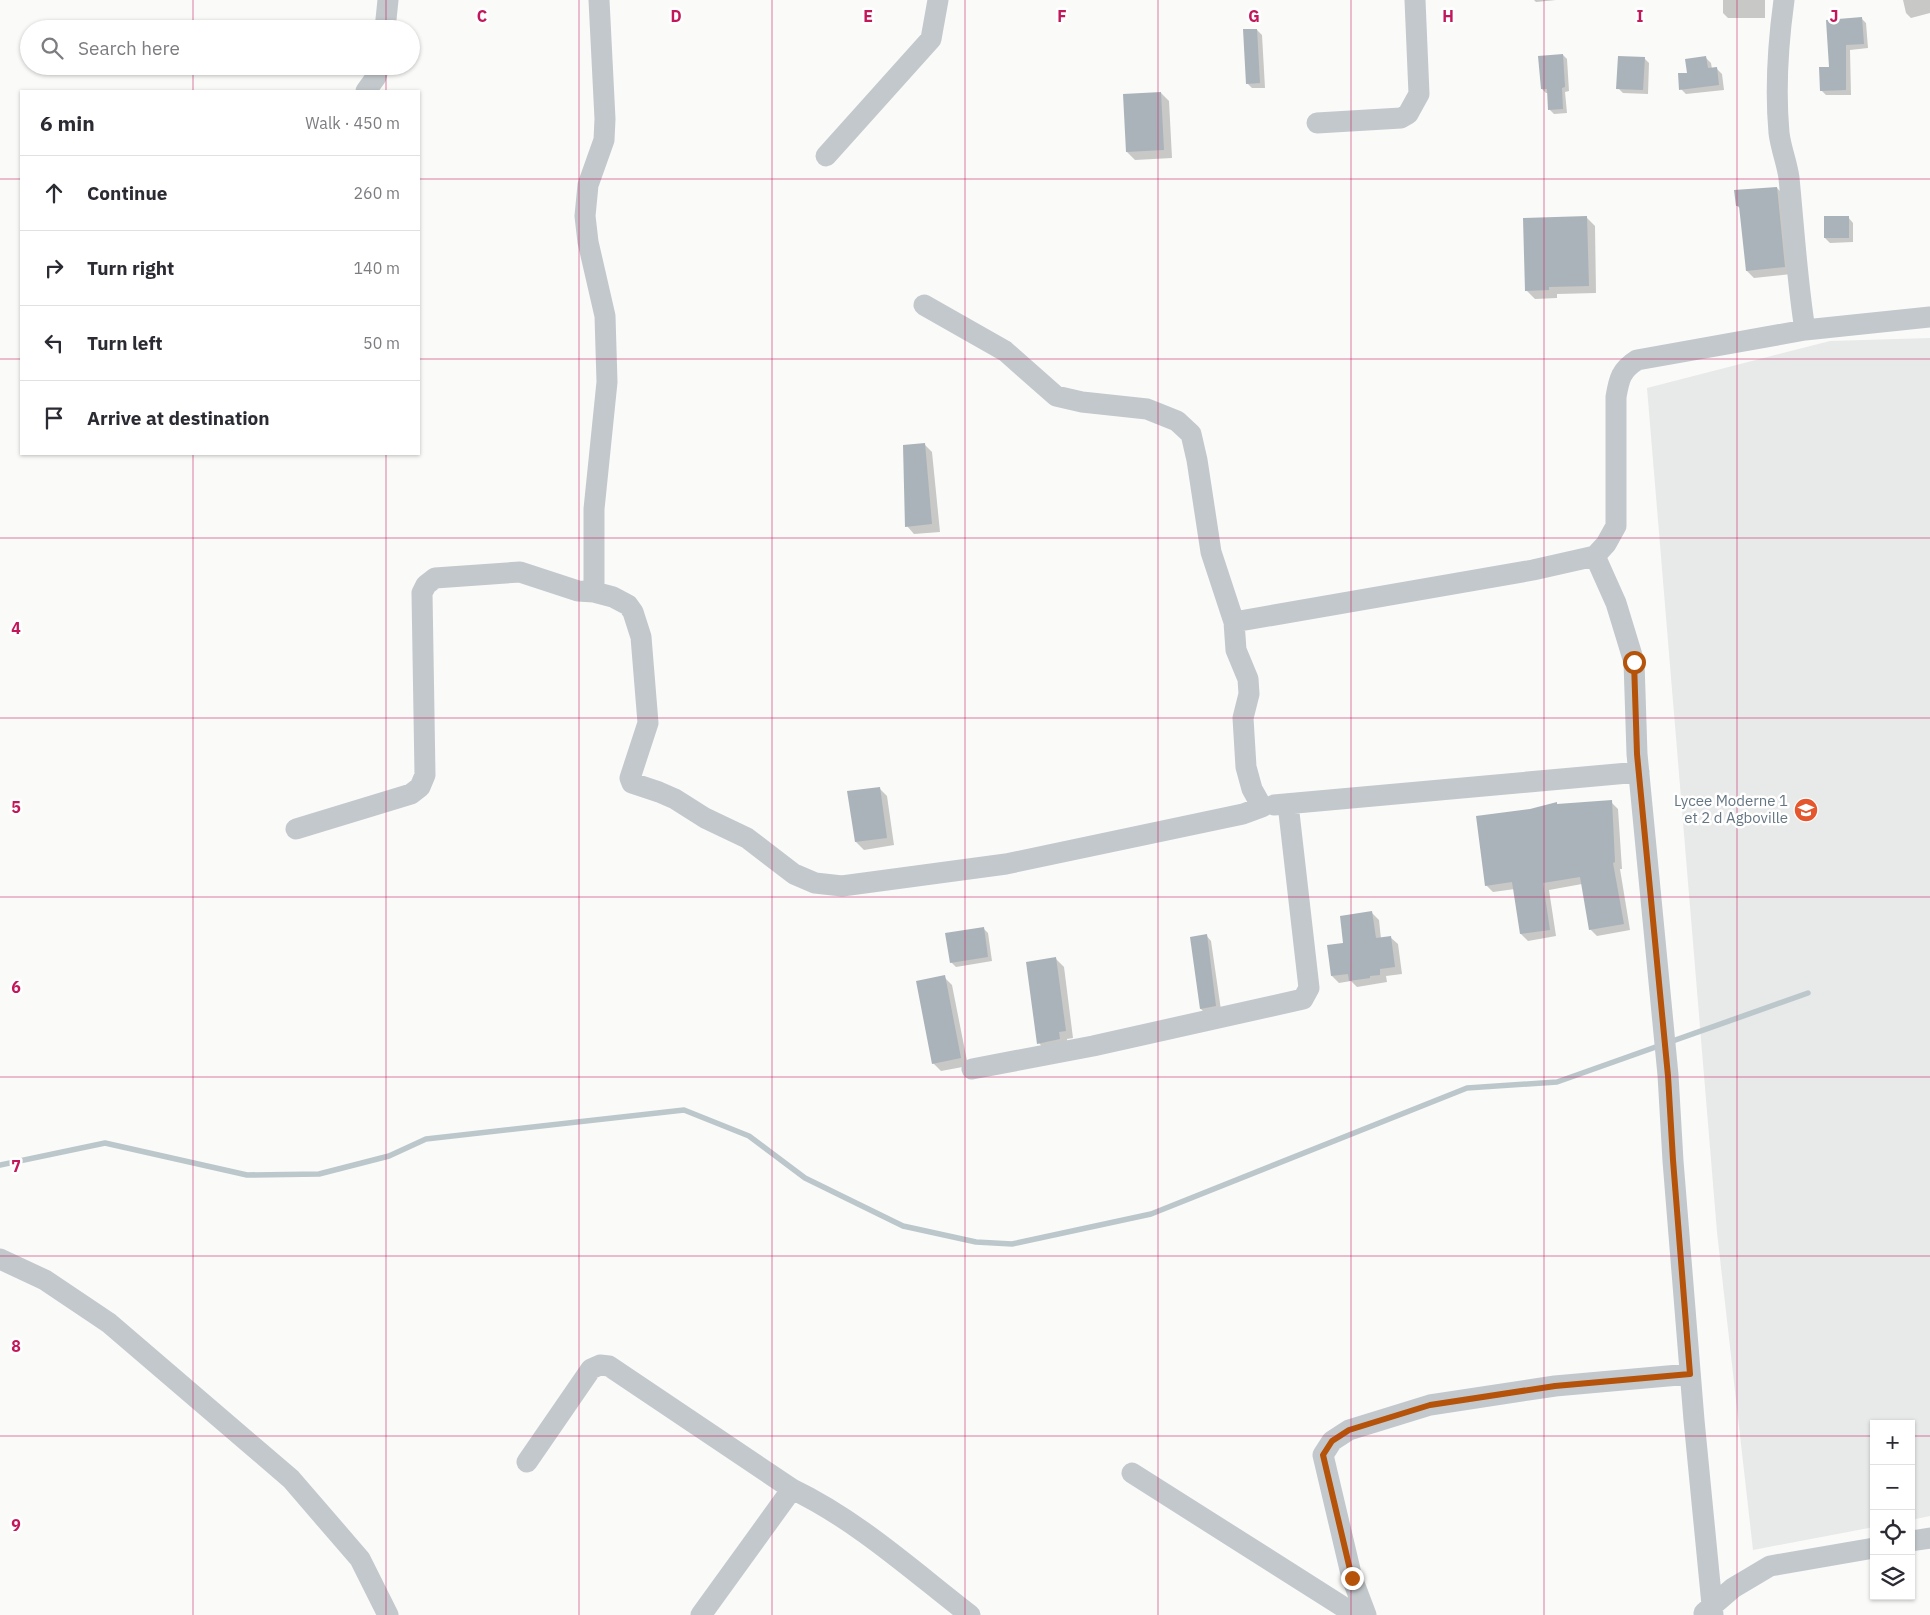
<!DOCTYPE html>
<html lang="en">
<head>
<meta charset="utf-8">
<style>
	:root { --surface:#fff; --page:#f2f2f3; --text:#2b2b33; --muted:#7c7c81; --line:#e1e1e2 }
	body { margin:0; font-family:"IBM Plex Sans",sans-serif; background:var(--page); color:var(--text) }
	.controls { position:absolute; right:15px; bottom:15px; display:grid; overflow:hidden; border-radius:0px; box-shadow:0 1px 4px #0004 }
	.controls button { width:45px; height:45px; display:grid; place-items:center; padding:0; border:0; border-bottom:1px solid var(--line); background:var(--surface); color:var(--text); font:25px sans-serif }
	.stop { position:absolute; width:15px; height:15px; margin:-11px; border:4px solid #b45309; border-radius:50%; background:#fff }
	.stop.end { background:#b45309; border-color:#fff; box-shadow:0 1px 5px #0008 }
	.list { margin:0; padding:0; list-style:none }
	h2 { display:flex; justify-content:space-between; align-items:center; height:65px; margin:0; padding:0 20px; font-size:21px }
	h2 small { font-size:16px; font-weight:400; color:var(--muted) }
	.list li { display:grid; grid-template-columns:32px 1fr auto; gap:15px; align-items:center; box-sizing:border-box; height:75px; padding:0 20px; border-top:1px solid var(--line) }
	.list b { display:block; font-size:19px; white-space:nowrap }
	.list em { font-size:16px; font-style:normal; color:var(--muted) }
	.icon { flex:none; width:28px; height:28px; fill:none; stroke:currentColor; stroke-width:2; stroke-linecap:round; stroke-linejoin:round }
	.map { position:relative; flex:none; width:1930px; height:1615px; overflow:hidden }
	.search { position:absolute; background:var(--surface); box-shadow:0 1px 4px #0004; left:20px; top:20px; width:400px; height:55px; display:flex; align-items:center; gap:12px; box-sizing:border-box; padding:0 18px; border-radius:28px; color:var(--muted); font-size:19px }
	.panel { position:absolute; background:var(--surface); box-shadow:0 1px 4px #0004; left:20px; top:90px; width:400px; height:365px; border-radius:0px }
	.map>svg:first-child { display:block }
	.built { fill:#e8e9e9 }
	.shadow { fill:#0003 }
	.lines { fill:none; stroke-linecap:round; stroke-linejoin:round }
	.stream { stroke:#bbc7cb; stroke-width:5.5 }
	.building { fill:#aab3b9 }
	.minor { stroke:#c3c8cc; stroke-width:21 }
	.route { stroke:#b45309; stroke-width:6 }
	.grid { fill:none; stroke:#c2185b; stroke-width:1; stroke-opacity:0.55 }
	.labels { text-anchor:middle; stroke-width:5; stroke-linejoin:round; paint-order:stroke }
	.poi-label { font-size:15px; fill:#657683; stroke:#fff; text-anchor:end }
	.grid-label { font-size:16px; text-anchor:middle; font-weight:bold; fill:#c2185b; stroke:#fff; stroke-width:5; stroke-linejoin:round; paint-order:stroke }
</style>
</head>
<body>
<div class="map">
<svg width="1930" height="1615" viewBox="0 0 1930 1615">
	<rect width="100%" height="100%" fill="#fafaf8"/>
	<!-- built -->
	<path class="built" d="M1930 338V1516L1911 1520V1424H1874V1527L1753 1550 1717 1232 1647 388 1830 341Z"/>
	<!-- shadow -->
	<path class="shadow" d="M1534 0H1556L1536 2Z
		M1723 0H1765V18H1728L1723 13Z
		M1903 0H1930V13L1911 18 1906 13Z
		M1861 18 1866 23 1868 48 1850 50 1851 95H1826L1821 90 1830 68Z
		M1257 30 1262 35 1265 88H1252L1247 83Z
		M1563 55 1567 59 1569 91 1565 92 1567 113 1554 114 1550 110 1549 93H1546L1542 89Z
		M1644 58 1649 63 1648 94 1623 93 1618 88Z
		M1706 58 1711 63 1712 69H1717L1722 74 1724 90 1686 94 1681 89 1688 74Z
		M1161 93 1169 101 1172 158 1135 160 1127 152Z
		M1777 188 1784 195 1791 274 1754 278 1747 271 1741 209 1737 206Z
		M1848 217 1853 223V242L1830 243 1825 238Z
		M1587 218 1595 226 1596 293 1557 294V298L1535 299 1527 291Z
		M924 444 932 452 940 532 914 534 907 526Z
		M879 788 887 796 894 845 864 850 856 842Z
		M1611 802 1618 809 1622 869H1620L1630 930 1597 936 1590 929 1582 884 1549 890 1556 936 1528 941 1521 934 1515 889 1493 892 1486 885Z
		M1372 913 1379 920 1381 939 1390 937 1398 944 1402 974 1386 976 1387 982 1357 987 1351 981 1339 983 1332 976 1345 944Z
		M983 928 988 933 992 961 956 967 951 962Z
		M1206 935 1211 941 1221 1010 1206 1014 1201 1009Z
		M1056 959 1064 967 1073 1038 1067 1039 1068 1047 1046 1051 1039 1043Z
		M944 977 952 985 968 1066 941 1071 933 1063Z"/>
	<g class="lines">
		<!-- stream -->
		<path class="stream" d="M0 1165 105 1143 247 1175 319 1174 389 1156 426 1139 684 1110 749 1136 805 1178 903 1226 976 1242 1012 1244 1151 1214 1467 1088 1557 1082 1808 993"/>
	</g>
	<!-- building -->
	<path class="building" d="M1862 17 1864 44 1846 45V90L1820 91 1819 67H1829L1826 20Z
		M1243 29H1257L1260 83 1246 84Z
		M1563 54 1565 87 1562 88 1563 109 1548 110 1547 89H1541L1538 56Z
		M1618 56 1645 57 1643 90 1616 89Z
		M1706 56 1708 68 1717 67 1719 85 1679 90 1678 73H1687L1685 59Z
		M1161 92 1164 150 1126 152 1123 94Z
		M1777 187 1785 267 1746 271 1739 206H1736L1734 190Z
		M1587 216 1589 286 1549 287V290L1525 291 1523 218Z
		M1824 216H1849V238H1824Z
		M925 443 932 524 905 527 903 445Z
		M880 787 887 838 855 842 847 791Z
		M1612 800 1615 862 1613 863 1624 924 1589 930 1580 877 1543 883 1550 930 1520 934 1512 882 1485 886 1476 816 1530 809 1557 802V804Z
		M1372 911 1376 938 1391 936 1395 967 1380 969V975L1370 976V978L1349 981 1348 974 1331 976 1327 945 1343 943 1340 916Z
		M984 927 988 957 950 963 945 933Z
		M1207 934 1216 1006 1200 1009 1190 937Z
		M1056 957 1066 1031 1059 1032 1060 1039 1037 1044 1026 962Z
		M945 975 961 1058 932 1064 916 981Z"/>
	<g class="lines">
		<!-- minor -->
		<path class="minor" d="M599 0 605 119 604 140 588 185 585 216 588 242 605 316 607 382 594 509V592L613 597 628 605 633 612 641 637 648 723 630 778 632 783 659 792 675 799 705 818 747 838 794 874 815 883 842 886 1006 864 1243 814 1262 807 1252 789 1246 767 1243 718 1249 694 1248 679 1236 650 1234 622 1211 552 1197 460 1191 434 1177 421 1147 409 1082 402 1056 396 1005 351 924 305
			M1784 0C1778 44 1775 89 1779 133 1781 149 1787 163 1789 178 1794 229 1797 280 1805 330
			M385 29 388 0
			M366 91 376 77 379 66
			M1317 123 1401 118 1408 114 1419 94 1415 0
			M826 156 931 39 938 0
			M1595 556 1616 603 1634 662 1637 754 1668 1075 1673 1161 1694 1420 1713 1615
			M1234 622 1533 570 1595 556 1606 544 1616 526V397C1619 379 1621 370 1637 360L1805 330 1930 317
			M1274 805 1639 772
			M296 829 411 794 420 787 425 775 422 593 426 585 435 578 520 572 578 591 594 592
			M972 1069 1093 1046 1303 999 1309 988 1288 804
			M0 1259 45 1280 109 1323 291 1479 360 1559 388 1615
			M527 1462 591 1369 600 1365 609 1366 792 1489
			M1132 1473 1356 1615
			M1911 1541 1930 1538
			M1704 1613 1733 1588 1770 1566 1874 1548
			M701 1615 792 1489C857 1520 913 1571 970 1615
			M1366 1615 1352 1578 1323 1455 1332 1441 1349 1430 1430 1405 1555 1386 1690 1374"/>
	</g>
	<g class="lines">
		<!-- route -->
		<path class="route" d="M1352 1578 1323 1455 1332 1441 1349 1430 1430 1405 1555 1386 1690 1374 1673 1160 1668 1076 1637 754 1634 662"/>
	</g>
	<!-- grid -->
	<path class="grid" d="M193 0V29M386 0V29M579 0V1615M772 0V1615M965 0V1615M1158 0V1615M1351 0V1615M1544 0V1615M1737 0V1615M193 66V91M386 66V91M0 179H21M419 179H1930M0 359H21M419 359H1930M193 454V1615M386 454V1615M0 538H1930M0 718H1930M0 897H1930M0 1077H1930M0 1256H1930M0 1436H1874M1911 1436H1930"/>
	<!-- icons -->
	<defs>
		<g id="school-disc" transform="scale(1.25)"><circle r="9.5" fill="#e4572e" stroke="#fff"/><path d="M0-5L7-2L0 1L-7-2ZM-4 1L0 2.5L4 1V4Q0 6-4 4Z" fill="#fff"/></g>
	</defs>
	<g fill-rule="evenodd">
		<use href="#school-disc" x="1806" y="810"/>
	</g>
	<g class="labels">
		<!-- poi labels -->
		<g class="poi-label">
			<text x="1788" y="806">Lycee Moderne 1<tspan x="1788" dy="17">et 2 d Agboville</tspan></text>
		</g>
	</g>
	<g class="grid-label">
		<text x="482" y="22">C</text>
		<text x="676" y="22">D</text>
		<text x="868" y="22">E</text>
		<text x="1062" y="22">F</text>
		<text x="1254" y="22">G</text>
		<text x="1448" y="22">H</text>
		<text x="1640" y="22">I</text>
		<text x="1834" y="22">J</text>
		<text x="16" y="634">4</text>
		<text x="16" y="813">5</text>
		<text x="16" y="993">6</text>
		<text x="16" y="1172">7</text>
		<text x="16" y="1352">8</text>
		<text x="16" y="1531">9</text>
	</g>
</svg>
<div class="controls">
<button>+</button>
<button>−</button>
<button><svg class="icon" aria-label="locate" viewBox="0 0 24 24"><circle cx="12" cy="12" r="6"/><path d="M12 2v4M12 18v4M2 12h4M18 12h4"/></svg></button>
<button><svg class="icon" aria-label="layers" viewBox="0 0 24 24"><path d="M12 4l9 5-9 5-9-5zM3 14l9 5 9-5"/></svg></button>
</div>
<div class="stop" style="left:1634px;top:662px"></div>
<div class="stop end" style="left:1352px;top:1578px"></div>
<div class="search"><svg class="icon" aria-label="search" viewBox="0 0 24 24"><circle cx="10" cy="10" r="6"/><path d="M15 15l6 6"/></svg>Search here</div>
<section class="panel">
<h2>6 min<small>Walk · 450 m</small></h2>
<ul class="list">
<li><svg class="icon" aria-label="ahead" viewBox="0 0 24 24"><path d="M12 20V5M6 11l6-6 6 6"/></svg><div><b>Continue</b></div><em>260 m</em></li>
<li><svg class="icon" aria-label="right" viewBox="0 0 24 24"><path d="M7 20v-9h11M14 6l5 5-5 5"/></svg><div><b>Turn right</b></div><em>140 m</em></li>
<li><svg class="icon" aria-label="left" viewBox="0 0 24 24"><path d="M17 20v-9H6M10 6l-5 5 5 5"/></svg><div><b>Turn left</b></div><em>50 m</em></li>
<li><svg class="icon" aria-label="arrive" viewBox="0 0 24 24"><path d="M6 21V4h12l-3 4 3 4H6"/></svg><div><b>Arrive at destination</b></div></li>
</ul>
</section>
</div>
</body>
</html>
